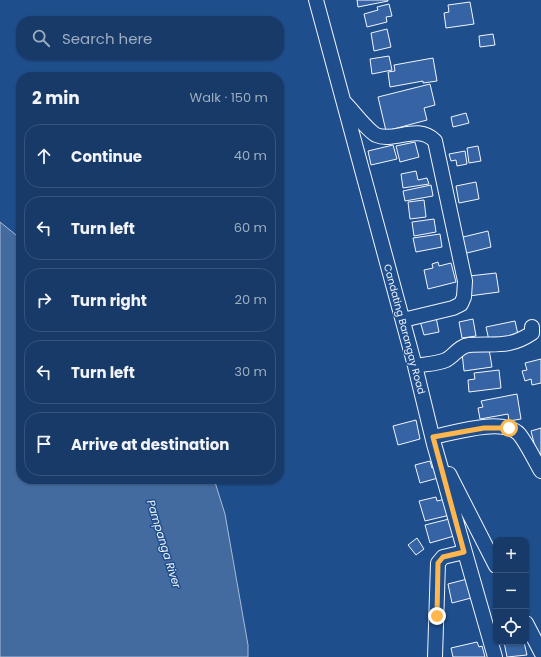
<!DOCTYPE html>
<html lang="en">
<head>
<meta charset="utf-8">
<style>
	:root { --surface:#173a69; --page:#244571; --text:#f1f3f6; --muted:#9eadc0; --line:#36547d }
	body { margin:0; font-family:Poppins,sans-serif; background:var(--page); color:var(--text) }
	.controls { position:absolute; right:12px; bottom:12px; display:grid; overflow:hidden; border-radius:8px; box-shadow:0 1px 3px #0004 }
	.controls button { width:36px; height:36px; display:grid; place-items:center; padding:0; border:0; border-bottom:1px solid var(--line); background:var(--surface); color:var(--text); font:20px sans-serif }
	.stop { position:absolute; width:12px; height:12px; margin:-9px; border:3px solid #ffb74d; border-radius:50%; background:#fff }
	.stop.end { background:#ffb74d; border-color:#fff; box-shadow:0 1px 4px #0008 }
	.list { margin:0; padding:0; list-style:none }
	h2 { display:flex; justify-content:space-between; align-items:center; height:52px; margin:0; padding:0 16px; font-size:17px }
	h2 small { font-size:13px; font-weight:400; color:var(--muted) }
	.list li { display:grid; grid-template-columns:26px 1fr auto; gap:12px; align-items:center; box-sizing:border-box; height:64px; margin:0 8px 8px; padding:0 8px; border:1px solid var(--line); border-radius:16px }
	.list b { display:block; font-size:15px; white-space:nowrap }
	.list em { font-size:13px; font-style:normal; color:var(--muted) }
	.icon { flex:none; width:22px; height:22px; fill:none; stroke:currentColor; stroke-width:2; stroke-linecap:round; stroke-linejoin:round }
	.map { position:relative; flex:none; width:541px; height:657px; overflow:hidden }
	.search { position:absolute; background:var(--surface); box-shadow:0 1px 3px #0004; left:16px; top:16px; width:268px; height:44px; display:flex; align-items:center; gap:10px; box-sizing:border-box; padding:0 14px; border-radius:16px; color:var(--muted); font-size:15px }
	.panel { position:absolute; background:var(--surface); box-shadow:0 1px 3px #0004; left:16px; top:72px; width:268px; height:412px; border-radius:16px }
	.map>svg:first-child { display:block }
	.water { fill:#446ba0; stroke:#a8bbd7 }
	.building { fill:#3563a3; stroke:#f2f6ff }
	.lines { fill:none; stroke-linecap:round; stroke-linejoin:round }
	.minor-casing { stroke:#f2f6ff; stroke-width:16 }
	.minor { stroke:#1f4e8c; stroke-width:14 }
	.route { stroke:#ffb74d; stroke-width:5 }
	.labels { text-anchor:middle; stroke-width:3; stroke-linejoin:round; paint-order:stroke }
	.street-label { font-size:10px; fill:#f2f6ff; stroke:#1f4e8c }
	.water-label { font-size:11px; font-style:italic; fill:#f2f6ff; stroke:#1f4e8c }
</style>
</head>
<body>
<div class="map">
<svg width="541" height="657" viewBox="0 0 541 657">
	<rect width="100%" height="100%" fill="#1f4e8c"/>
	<!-- water -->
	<path class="water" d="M0 222 21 239V479H214L225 514 248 645V657H0Z"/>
	<!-- building -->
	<path class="building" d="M357 0H388V1L358 7Z
		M470 2 474 24 446 28 444 13 449 12 448 5Z
		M389 4 392 16 386 17 387 22 367 27 364 14 378 10 377 7Z
		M387 29 391 47 374 51 371 33Z
		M493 34 495 45 480 47 479 36Z
		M389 56 392 70 372 74 370 59Z
		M433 58 437 81 423 83V81L390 87 388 72 395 71 394 65Z
		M430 84 435 105 424 108 427 120 386 131 378 97Z
		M466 113 469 123 453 127 451 117Z
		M415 142 419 157 400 162 396 146Z
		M393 145 397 159 371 165 368 151Z
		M478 146 481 161 469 163 467 148Z
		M465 151 467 164 457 166 456 160 451 161 449 154Z
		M416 171 418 180 427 178 429 184 403 188 401 174Z
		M476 182 479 199 459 203 456 186Z
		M431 185 433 196 405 201 403 191Z
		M424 200 426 217 410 219 408 202Z
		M434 219 436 232 414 236 412 222Z
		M488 231 491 247 463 254 459 238Z
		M440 234 442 247 416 252 413 238Z
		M438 262 439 266 451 263 456 282 428 289 424 270 433 268 432 264Z
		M496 273 499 292 469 296V276Z
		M436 317 439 332 424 335 420 321Z
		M473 319 476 336 462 338 459 322Z
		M515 321 519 339 490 345 486 327Z
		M489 349 492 367 464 371 462 353Z
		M541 359V383L532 385 531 379 525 381 522 371 527 370 525 363Z
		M499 370 501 388 469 392 468 380 475 379 474 373Z
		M517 394 521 419 509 421 508 414 480 419 478 408 483 407 481 401Z
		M416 420 420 439 398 445 393 426Z
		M541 428V454L537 455 531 431Z
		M430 461 432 468 435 467 438 478 420 483 415 465Z
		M436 497 437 501 446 499 450 515 425 521 419 501Z
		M449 519 454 536 430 543 425 525Z
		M417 538 424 549 416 555 408 545Z
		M471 578 475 597 452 603 448 584Z
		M477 642 479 647 482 646 485 657H453L451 648Z
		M504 642H524L527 655 507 657Z"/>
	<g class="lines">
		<!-- minor casing -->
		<g class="minor-casing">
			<path id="minor" d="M316 0 415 366 434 444 495 657
				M345 103C353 111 367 130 376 135 395 143 417 123 435 141L465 281 464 297 461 304 453 308 403 320
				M415 366C425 364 437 364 446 360 454 356 459 346 469 345 494 343 508 349 532 333V327
				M433 437C453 433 503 417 519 434 526 442 535 461 541 471
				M449 474 496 566
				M526 623 541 652
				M435 657 438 563 443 557 464 552"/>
		</g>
		<!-- minor -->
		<use href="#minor" class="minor"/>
	</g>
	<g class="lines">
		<!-- route -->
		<path class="route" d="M437 616 438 563 443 557 464 552 433 437 484 428H509"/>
	</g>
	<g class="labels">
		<!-- street labels -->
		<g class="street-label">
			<text transform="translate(405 329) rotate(75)" y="4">Candating Barangay Road</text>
		</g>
		<!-- water labels -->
		<g class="water-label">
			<text transform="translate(164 544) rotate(73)" y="4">Pampanga River</text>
		</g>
	</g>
</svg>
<div class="controls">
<button>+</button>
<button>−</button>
<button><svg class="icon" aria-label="locate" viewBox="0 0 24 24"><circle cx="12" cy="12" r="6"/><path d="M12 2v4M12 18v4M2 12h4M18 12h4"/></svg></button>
</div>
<div class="stop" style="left:509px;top:428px"></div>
<div class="stop end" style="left:437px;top:616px"></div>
<div class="search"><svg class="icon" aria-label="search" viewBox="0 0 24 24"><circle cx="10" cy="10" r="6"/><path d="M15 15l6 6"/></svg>Search here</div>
<section class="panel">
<h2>2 min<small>Walk · 150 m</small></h2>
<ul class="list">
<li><svg class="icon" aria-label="ahead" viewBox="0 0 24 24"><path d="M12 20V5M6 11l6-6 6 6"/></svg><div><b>Continue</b></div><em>40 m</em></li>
<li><svg class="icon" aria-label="left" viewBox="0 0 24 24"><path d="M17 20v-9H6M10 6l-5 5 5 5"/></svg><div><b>Turn left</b></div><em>60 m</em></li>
<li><svg class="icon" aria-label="right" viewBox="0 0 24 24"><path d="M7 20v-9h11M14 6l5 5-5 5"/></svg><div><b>Turn right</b></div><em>20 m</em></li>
<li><svg class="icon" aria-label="left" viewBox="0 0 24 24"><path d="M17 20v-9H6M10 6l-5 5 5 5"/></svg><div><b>Turn left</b></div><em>30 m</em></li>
<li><svg class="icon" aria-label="arrive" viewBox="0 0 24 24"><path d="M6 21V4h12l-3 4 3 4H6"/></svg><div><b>Arrive at destination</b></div></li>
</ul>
</section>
</div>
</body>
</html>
